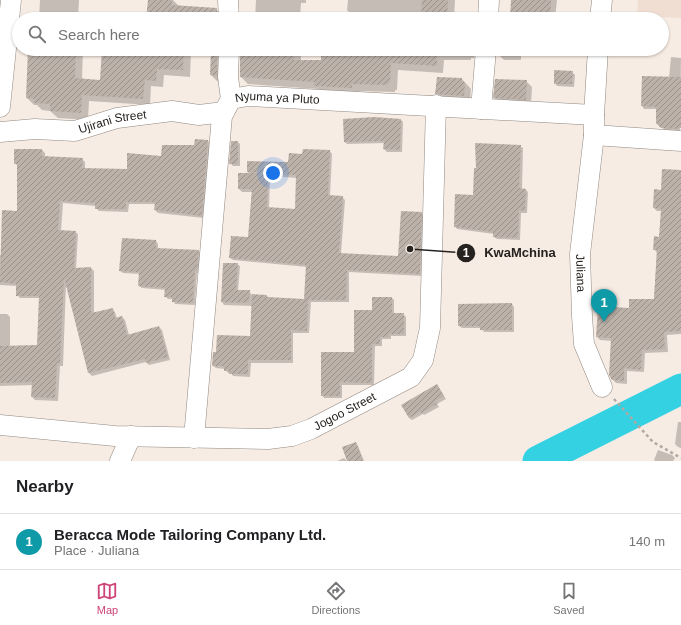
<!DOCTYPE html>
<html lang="en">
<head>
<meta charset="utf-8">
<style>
	:root { --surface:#fff; --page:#f2f2f2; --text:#202124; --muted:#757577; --line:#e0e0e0; --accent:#ce4378 }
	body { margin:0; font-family:Arial,sans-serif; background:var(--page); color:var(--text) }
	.you { position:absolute; left:273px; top:173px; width:14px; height:14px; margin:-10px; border:3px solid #fff; border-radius:50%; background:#1a73e8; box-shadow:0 0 0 6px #1a73e833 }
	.badge { display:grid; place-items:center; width:26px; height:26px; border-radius:50%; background:var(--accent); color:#fff; font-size:13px; font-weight:700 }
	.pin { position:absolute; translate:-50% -33px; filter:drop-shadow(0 1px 2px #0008) }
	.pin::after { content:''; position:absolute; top:21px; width:14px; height:12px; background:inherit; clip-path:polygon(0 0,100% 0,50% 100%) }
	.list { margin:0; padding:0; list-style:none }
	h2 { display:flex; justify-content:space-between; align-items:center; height:52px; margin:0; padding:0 16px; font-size:17px }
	h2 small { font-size:13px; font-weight:400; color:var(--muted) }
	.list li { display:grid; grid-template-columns:26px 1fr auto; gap:12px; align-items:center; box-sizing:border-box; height:56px; padding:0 16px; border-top:1px solid var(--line) }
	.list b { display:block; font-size:15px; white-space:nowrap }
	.list p { margin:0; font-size:13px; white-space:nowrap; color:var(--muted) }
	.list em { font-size:13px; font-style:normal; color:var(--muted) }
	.icon { flex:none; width:22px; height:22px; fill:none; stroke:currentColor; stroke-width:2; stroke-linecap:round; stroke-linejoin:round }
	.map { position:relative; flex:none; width:681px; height:461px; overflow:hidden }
	.search { position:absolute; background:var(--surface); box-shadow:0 1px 3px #0004; left:12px; right:12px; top:12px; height:44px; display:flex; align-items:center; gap:10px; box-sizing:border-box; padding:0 14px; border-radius:22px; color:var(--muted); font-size:15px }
	.sheet { height:108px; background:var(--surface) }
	nav { display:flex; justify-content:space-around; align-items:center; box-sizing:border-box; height:56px; border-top:1px solid var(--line); background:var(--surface); font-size:11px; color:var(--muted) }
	nav a { display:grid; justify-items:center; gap:2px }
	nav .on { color:var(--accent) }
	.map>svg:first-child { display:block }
	.built { fill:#efded1 }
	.shadow { fill:#0003; fill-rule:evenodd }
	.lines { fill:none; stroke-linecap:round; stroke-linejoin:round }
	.river { stroke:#34d1e3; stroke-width:31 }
	.building { fill:url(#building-hatch); fill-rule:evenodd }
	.minor-casing { stroke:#918880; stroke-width:21 }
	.path { stroke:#b0a8a1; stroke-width:2.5; stroke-dasharray:3 3; stroke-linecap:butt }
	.minor { stroke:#fff; stroke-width:20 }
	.labels { text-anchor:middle; stroke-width:3; stroke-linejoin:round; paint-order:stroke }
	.street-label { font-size:12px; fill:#26221f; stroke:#f7ece4 }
	.leader { fill:none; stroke:#26221f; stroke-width:1.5 }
	.callout-dot { fill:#26221f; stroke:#f7ece4; stroke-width:1.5 }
	.mark-label { font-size:12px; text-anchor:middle; font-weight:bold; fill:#fff }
	.callout-label { font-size:13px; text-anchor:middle; font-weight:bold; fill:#26221f; stroke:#f7ece4; stroke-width:3; stroke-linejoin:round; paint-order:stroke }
</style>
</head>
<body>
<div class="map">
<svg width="681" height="461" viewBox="0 0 681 461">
	<defs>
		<pattern id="building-hatch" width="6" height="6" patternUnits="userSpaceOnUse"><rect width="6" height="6" fill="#bcb2aa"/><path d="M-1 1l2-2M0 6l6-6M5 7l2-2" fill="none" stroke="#99908a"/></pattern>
	</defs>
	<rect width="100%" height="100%" fill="#f7ece4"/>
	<!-- built -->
	<path class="built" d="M638 0H681V18L637 16Z"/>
	<!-- shadow -->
	<path class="shadow" d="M40 0H79L78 19H39Z
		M149 0H173L179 6 216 9 223 16 224 19H147Z
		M256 0H306V3H301L300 19H255Z
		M348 0H455L454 19H422V16L402 15V19L354 17 347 10Z
		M512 0H557L555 19H512L511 18Z
		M29 49H83L82 80 101 81 103 49H227L223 82H218L211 75 212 52 191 51 190 77 164 75 163 87 151 86 150 105 89 101 88 120 58 118 50 111 42 110 37 105H34L27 98Z
		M241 49H300L299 52 301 54V61H322V49H475L474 58H471V60H444L443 73 398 70 397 90H395V92L359 91V94L322 92 318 89 248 84 241 77Z
		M498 49H521V60H504L498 54Z
		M671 57 681 58 680 131 665 130 657 123V109H644L642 106 643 77 669 78Z
		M572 72 575 75 574 87 557 86 555 83Z
		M462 79 471 89 470 101 442 99 436 93Z
		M526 81 532 87 531 105 500 103 494 98Z
		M401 120 403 122 402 152H387L384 149 385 143 347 144 345 142Z
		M196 140 208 141 211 144 204 218 158 213 155 210V204H129L128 212 99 211 96 208V206L63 203 61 231 75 232 78 234 76 269 91 268 94 271V314L112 309 115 312 117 319 122 317 125 320 129 335 159 327 162 330 170 360 149 365 146 362 92 376 89 373 66 285 63 366H60L58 401 35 400 32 397 33 385 0 386V314H7L10 317V346H38L40 298H20L17 295V286L0 285V255H2L18 212V166L15 163 42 150 45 153V157L82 159 85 162V169L128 170 195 146Z
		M238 142 240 144V166H233L230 163Z
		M520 146 523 148 522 189 526 190 528 192 527 213H521L520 240 497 239 494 237V234L457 229 455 226 474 196 477 169Z
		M330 151 332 154 330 196 342 197 345 200 341 254 399 257 421 213 424 216 422 276 349 272V302H311L309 333H293V363H251L250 377 233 376 231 373H228L225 369 216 368 213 366 217 353 251 337 252 306 224 305 222 302 224 264H237L240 266 238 291H249L252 295 267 296 270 298 305 300 307 267 233 260 230 258 249 238 252 192H242L239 189 250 174 248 172 289 163 303 155ZM270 176 297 178 296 210 269 209Z
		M681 171V334L667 335 668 352 645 353 644 372 627 371V384L616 383 613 380 612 341 600 340 597 337 630 309 654 300 657 253 654 249 660 238 662 211H657L654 208 662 191Z
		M156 241 158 244V249L198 251 201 254 199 273H197L195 305 175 304 173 299H168L165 296 166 290 142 288 139 286 140 274 123 273 120 271Z
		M392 298 394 300V314H403L406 317V336H391V339H382V346H375L374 385H342V398H324L322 395 355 353 373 311Z
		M512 304 514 307V332H484L481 328H462L459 326Z
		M437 385 446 399 437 404 439 407 424 415 423 414 412 420 409 418Z
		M678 422H681V448L678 447 675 444Z
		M356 443 358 446 364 461H348Z
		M658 450 672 455 675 458 673 461H655L654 460Z
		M344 458 347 461H337Z"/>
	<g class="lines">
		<!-- river -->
		<path class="river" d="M538 461 681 389"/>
	</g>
	<!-- building -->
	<path class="building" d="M148 0H172V5L217 8V19H146Z
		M422 0H448L447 19H421Z
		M511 0H551L550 19 510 18Z
		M28 49H76L75 78 100 80 102 49H184L183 70 157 69 156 81 145 80 143 99 82 95 81 113 50 111V104L34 103V99L26 98Z
		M240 49H295L294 60H321V49H437V66L391 63 390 83H388V85L352 84V88L314 86V82L240 77Z
		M211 50 217 51V76L210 75Z
		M554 70 573 71 572 84H554Z
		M642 76 681 77V128H678V129L661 128 656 123V107L641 106Z
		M437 77 462 78V82H465L464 96 435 94Z
		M495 79 527 80 526 100 493 98Z
		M374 117 401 119 400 150 383 149 384 141 344 142 343 119Z
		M195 139 208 140 202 216 154 210 155 202H126V209H95V203L60 201 58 230 76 231 74 268 91 267V313L113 308 115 318 122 316 127 335 159 326 168 357 146 363 145 359 88 373 64 277 60 363H57L55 398 31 397 32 382 0 383V346L37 345 39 296H16V284L0 282 2 210 17 211V164H14V149H42V156L83 158 82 168 127 169V153L161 156 162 145H194Z
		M231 141H238V164H229Z
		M475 143 521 145 519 188 526 189 525 211 519 210 518 238 493 237V232L454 227 455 194 473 195 474 168H476Z
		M303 149 330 150 328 195 343 196 339 253 398 256 401 211 422 212 420 274 347 270 346 300H308L307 331 291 330V360H248V374H229V371H224V366H212L213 352H216L217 335 250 336 252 294 267 295V297L304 299 306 265 229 258 231 236 248 237 252 189H238V173H261L247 172V161L288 162 289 153 302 154ZM268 174 296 175 295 209 267 207Z
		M662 169 681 170V331L664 332 665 349 642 350 641 370 624 368V381L612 380 609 375 611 338 596 337 598 306 629 308V299H654L657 250H653L654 236 659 237 661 209 653 208 654 189 661 190Z
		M122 238 156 240V248L199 250 197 271H195L193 303 172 302V297H164L165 288 138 286 139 272 119 271Z
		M223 263H238L236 290H250L249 303 221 302Z
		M372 297H392V313H404V334H389V337H380V344H372V383L340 382V396H321V352H354V310H372Z
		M512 303V330H480V326H458V304Z
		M437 384 444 396 435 401 437 404 421 413 420 412 409 418 401 405Z
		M356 442 363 461H347L342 447Z"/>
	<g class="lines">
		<!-- minor casing -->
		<g class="minor-casing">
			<g id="minor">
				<path d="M228 0 229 19"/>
				<path d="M488 19 489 0"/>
				<path d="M600 19 602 0"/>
				<path d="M229 49 228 77 231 99"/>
				<path id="s1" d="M598 49 594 115V135L580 254 582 316 584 344 602 387"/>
				<path d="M0 107 11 0"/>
				<path d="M481 109 486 49"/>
				<path id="s2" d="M0 132 35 129 75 131 117 118 172 111 199 115 224 112"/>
				<path d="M594 135 681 141"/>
				<path id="s3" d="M0 425 115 436 268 439 292 436 311 429 411 377 423 360 430 328 436 105"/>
				<path id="s4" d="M194 438 222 116 231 99 248 96 594 115"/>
				<path d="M120 461 131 436"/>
			</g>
		</g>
		<!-- path -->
		<path class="path" d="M614 399 653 442 681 458"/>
		<!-- minor -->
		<use href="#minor" class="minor"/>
	</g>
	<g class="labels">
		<!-- street labels -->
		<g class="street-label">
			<text dy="4" stroke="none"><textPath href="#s4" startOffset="389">Nyuma ya Pluto</textPath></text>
			<text dy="4" stroke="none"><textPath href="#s2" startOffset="114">Ujirani Street</textPath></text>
			<text dy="4" stroke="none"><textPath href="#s1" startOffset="225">Juliana</textPath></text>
			<text dy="4" stroke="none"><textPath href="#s3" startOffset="351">Jogoo Street</textPath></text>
		</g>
	</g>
	<!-- callouts -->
	<path class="leader" d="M410 249L466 253"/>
	<g class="callout-dot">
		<circle cx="410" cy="249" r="4"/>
		<circle cx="466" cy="253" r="10"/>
	</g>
	<g class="mark-label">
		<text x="466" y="257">1</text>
	</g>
	<g class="callout-label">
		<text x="520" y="257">KwaMchina</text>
	</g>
</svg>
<div class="you"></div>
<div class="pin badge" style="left:604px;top:322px;background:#0f9aa8">1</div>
<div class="search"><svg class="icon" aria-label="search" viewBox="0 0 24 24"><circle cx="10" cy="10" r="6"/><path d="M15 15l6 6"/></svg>Search here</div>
</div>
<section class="sheet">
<h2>Nearby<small></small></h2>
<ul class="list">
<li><span class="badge" style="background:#0f9aa8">1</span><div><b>Beracca Mode Tailoring Company Ltd.</b><p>Place · Juliana</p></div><em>140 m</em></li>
</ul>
</section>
<nav>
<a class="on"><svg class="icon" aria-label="map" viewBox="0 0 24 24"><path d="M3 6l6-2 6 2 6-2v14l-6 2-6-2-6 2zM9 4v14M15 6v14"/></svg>Map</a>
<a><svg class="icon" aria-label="directions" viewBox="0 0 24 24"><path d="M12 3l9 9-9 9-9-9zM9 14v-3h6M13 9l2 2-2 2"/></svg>Directions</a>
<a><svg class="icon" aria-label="saved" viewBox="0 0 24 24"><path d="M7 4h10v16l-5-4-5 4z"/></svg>Saved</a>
</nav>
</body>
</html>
